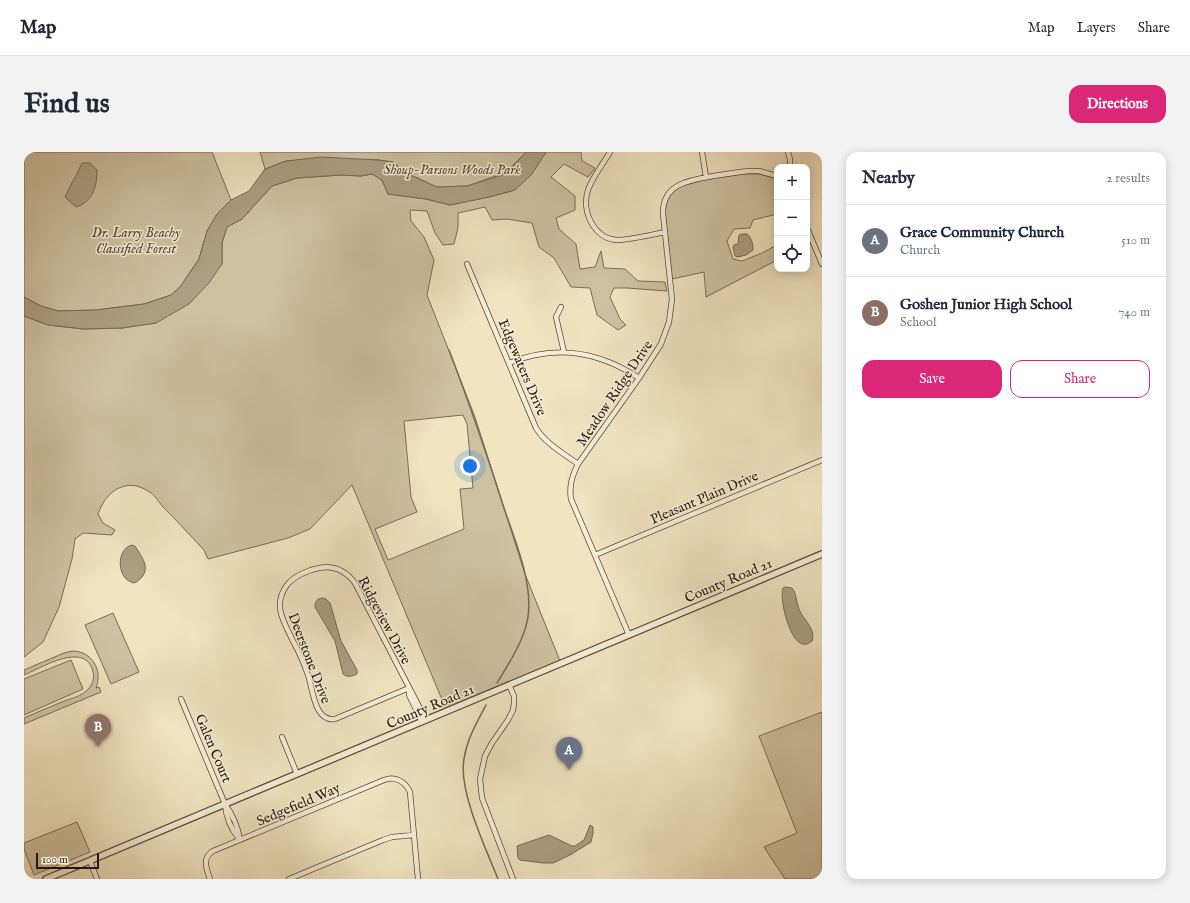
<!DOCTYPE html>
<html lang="en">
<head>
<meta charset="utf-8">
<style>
	:root { --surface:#fff; --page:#f2f2f3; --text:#1f2937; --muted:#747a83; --line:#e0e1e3; --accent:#db2777 }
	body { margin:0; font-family:"IM FELL English",serif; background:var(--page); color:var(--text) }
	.controls { position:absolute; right:12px; top:12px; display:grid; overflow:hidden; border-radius:8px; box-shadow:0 2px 10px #0003 }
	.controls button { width:36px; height:36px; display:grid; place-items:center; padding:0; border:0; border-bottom:1px solid var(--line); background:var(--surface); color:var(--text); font:20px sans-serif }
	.scale { position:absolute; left:12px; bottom:10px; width:63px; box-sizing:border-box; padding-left:4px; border:2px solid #27190c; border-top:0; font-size:11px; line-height:14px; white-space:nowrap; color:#27190c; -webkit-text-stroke:3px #f5edd7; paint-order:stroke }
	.you { position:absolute; left:446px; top:314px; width:14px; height:14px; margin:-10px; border:3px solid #fff; border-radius:50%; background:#1a73e8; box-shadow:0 0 0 6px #1a73e833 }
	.badge { display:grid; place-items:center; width:26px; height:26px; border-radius:50%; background:var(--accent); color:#fff; font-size:13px; font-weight:700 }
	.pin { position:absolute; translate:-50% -33px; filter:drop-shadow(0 1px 2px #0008) }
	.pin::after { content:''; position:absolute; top:21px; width:14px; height:12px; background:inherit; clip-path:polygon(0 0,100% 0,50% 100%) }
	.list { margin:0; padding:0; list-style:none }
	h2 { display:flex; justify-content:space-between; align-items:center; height:52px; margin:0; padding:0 16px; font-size:17px }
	h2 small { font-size:13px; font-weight:400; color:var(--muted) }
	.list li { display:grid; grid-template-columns:26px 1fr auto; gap:12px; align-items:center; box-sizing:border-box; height:72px; padding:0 16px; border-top:1px solid var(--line) }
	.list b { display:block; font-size:15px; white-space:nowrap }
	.list p { margin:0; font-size:13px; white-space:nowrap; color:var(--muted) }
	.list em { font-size:13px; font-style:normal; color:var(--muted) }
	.actions { display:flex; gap:8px; padding:12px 16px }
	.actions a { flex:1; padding:9px 0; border:1px solid var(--accent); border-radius:12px; text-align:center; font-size:14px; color:var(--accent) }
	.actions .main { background:var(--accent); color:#fff }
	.icon { flex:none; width:22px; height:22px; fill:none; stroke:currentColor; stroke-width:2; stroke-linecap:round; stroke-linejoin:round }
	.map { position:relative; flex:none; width:798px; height:727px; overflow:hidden; border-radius:12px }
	header { display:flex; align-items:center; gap:24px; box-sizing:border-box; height:56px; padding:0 20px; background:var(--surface); border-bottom:1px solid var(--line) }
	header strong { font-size:19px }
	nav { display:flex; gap:22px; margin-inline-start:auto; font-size:14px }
	.intro { display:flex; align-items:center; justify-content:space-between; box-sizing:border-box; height:96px; padding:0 24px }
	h1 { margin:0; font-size:28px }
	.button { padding:10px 18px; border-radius:12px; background:var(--accent); color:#fff; font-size:14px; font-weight:700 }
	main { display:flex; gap:24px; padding:0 24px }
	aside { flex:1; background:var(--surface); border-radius:12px; box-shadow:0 2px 10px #0003 }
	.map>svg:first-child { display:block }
	.green { fill:#cec1a2; stroke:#7a6d57; fill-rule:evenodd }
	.water { fill:#ac9f83; stroke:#776953 }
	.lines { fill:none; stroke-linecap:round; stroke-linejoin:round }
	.stream { stroke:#776953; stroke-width:1.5 }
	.minor-casing { stroke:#594c39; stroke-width:6 }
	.tertiary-casing { stroke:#594c39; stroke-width:8 }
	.minor { stroke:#f5edd7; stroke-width:4.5 }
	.tertiary { stroke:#f5edd7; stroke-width:5.5 }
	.labels { text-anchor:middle; stroke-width:3; stroke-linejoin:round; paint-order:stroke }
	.park-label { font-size:14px; font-style:italic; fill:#594b39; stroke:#f5edd7 }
	.street-label { font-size:14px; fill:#27190c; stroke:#f5edd7 }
</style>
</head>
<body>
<header>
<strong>Map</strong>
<nav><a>Map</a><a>Layers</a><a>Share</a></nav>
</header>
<div class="intro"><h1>Find us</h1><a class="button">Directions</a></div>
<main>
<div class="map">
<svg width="798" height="727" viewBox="0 0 798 727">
	<rect width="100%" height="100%" fill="#f0e4c1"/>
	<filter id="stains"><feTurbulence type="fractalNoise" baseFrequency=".005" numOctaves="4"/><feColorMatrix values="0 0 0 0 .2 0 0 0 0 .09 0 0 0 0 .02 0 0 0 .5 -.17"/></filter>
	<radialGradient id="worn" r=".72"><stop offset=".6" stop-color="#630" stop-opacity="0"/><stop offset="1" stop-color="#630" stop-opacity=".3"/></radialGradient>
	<!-- green -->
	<path class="green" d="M0 0H188L207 48 193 62 183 79 175 107 156 135 147 143 120 152 72 158 34 159 17 154 0 145Z
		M236 0H502L481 21 443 34 413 35 382 21 369 10 354 8 262 9 241 17Z
		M522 0H557L558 9 571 16 564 25 540 12 527 25 551 44V58L532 66 535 77 552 92 556 117 571 115 577 99 580 116 601 117 614 129 641 130 643 139 603 136H590L586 145 596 167 602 173 594 178 573 163 566 136 547 135 530 106 515 95 508 71 483 67 468 68 461 55 434 61V76L430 92 419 93 411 81 403 59 386 58 387 69 400 85 410 108 403 143 451 265 501 422 536 509 422 557 328 333 286 377 264 386 184 407 180 398C166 383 153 369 139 355 135 350 130 342 124 339 102 325 82 339 74 362L79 371 91 378 88 383 59 381 51 387 48 407 35 455 19 490 0 505V164L24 173 60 177 98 176 132 171 198 112V91L203 75 218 67 248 34 273 26 317 23 337 24 348 22 358 28 364 42 402 47 426 53 465 45 491 38ZM439 263 443 272 449 336 436 337 440 377 364 408 351 377 393 360 387 345 380 269Z
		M718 22H736L753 27V62L729 68 726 76 710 77 703 89 709 107 718 109 738 101 753 93V108L682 145 680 120 648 127 641 60C642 53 643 47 647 42 660 26 699 25 718 22Z
		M89 461 115 520 87 532 61 473Z
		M48 499C68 499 79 518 72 536L75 535 77 540 0 572V566C14 560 28 554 43 548 49 546 57 544 62 539 68 535 71 527 69 520 62 488 17 516 0 523V518L40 501Z
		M47 508 59 537 0 563V527Z
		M798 560V727H761L740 695 773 681 735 584Z
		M53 670 66 700 10 723 0 697V691Z"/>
	<!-- water -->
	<path class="water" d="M502 0H522L508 22 491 38 465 45 426 53 402 47 364 42 358 28 348 22 337 24 317 23 273 26 248 34 218 67 203 75 198 91V112L185 131 165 152 132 171 98 176 60 177 24 173 0 164V145L17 154 34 159 72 158 120 152 147 143 156 135 175 107 183 79 193 62 207 48 225 39 241 17 262 9 298 5 354 8 369 10 382 21 413 35 443 34 481 22Z
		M58 11H66L73 18C73 34 69 50 52 55L41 45C46 33 53 23 58 11Z
		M718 82H723C728 87 729 91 729 98L722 103 714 105 711 104 709 96 710 93 714 92 715 83Z
		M108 393 111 394C118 405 128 417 115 428 113 430 110 432 107 430 93 425 92 397 108 393Z
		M761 435 768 436C773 442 772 450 775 457 779 468 792 476 788 489 785 491 783 493 779 492 766 491 755 447 759 436Z
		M298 446 302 447 306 451 317 489 333 518V522C329 524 323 526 319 522L311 489 291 455C291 449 293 447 298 446Z
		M566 673 569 675V681L567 690 546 703 529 711H519L496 708 494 706 493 694 525 683 548 694H551L560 688Z"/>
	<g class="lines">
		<!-- stream -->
		<path class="stream" d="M425 198C445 250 463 303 480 356 491 389 509 430 504 465 500 489 485 511 473 531
			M462 553C453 570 443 587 440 607 434 638 462 697 474 727"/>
		<!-- minor casing -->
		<g class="minor-casing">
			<path id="minor" d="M586 0C579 12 569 24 564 38 557 59 570 88 595 88 610 87 626 83 641 80
				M678 0 682 25
				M764 0 766 7V15
				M783 76 798 112
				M443 112 512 276C522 292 539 301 554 312
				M537 155 532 165 540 200
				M485 211C532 192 574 199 615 226
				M571 403 798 308
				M605 483 547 347C545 334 548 324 554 312L615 226 637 192 645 170 648 147 639 62C638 32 665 28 689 24 702 22 714 20 726 19H735L753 24
				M485 533 490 544V551L489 558 484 568 468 591 461 604 456 627 458 646 489 727
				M385 536 311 567C290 570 289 537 284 523 280 511 275 500 269 489 260 470 248 453 263 433 270 424 284 418 295 416 310 413 322 419 331 431L402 568
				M385 536V543L398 570
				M157 547 201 652C209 663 214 675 216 688
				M258 585 273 622
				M201 652C202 665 207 677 215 687
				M66 709 73 727
				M186 727C182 716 178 706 189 699L360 628C371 624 381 629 386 640L394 727
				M265 727 359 688 368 685 390 683"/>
		</g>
		<!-- tertiary casing -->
		<g class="tertiary-casing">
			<path id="tertiary" d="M22 727 798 402"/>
		</g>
		<!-- minor -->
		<use href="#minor" class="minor"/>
		<!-- tertiary -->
		<use href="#tertiary" class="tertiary"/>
	</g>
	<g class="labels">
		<!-- park labels -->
		<g class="park-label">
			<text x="428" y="22">Shoup-Parsons Woods Park</text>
			<text x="112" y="85">Dr. Larry Beachy<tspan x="112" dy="16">Classified Forest</tspan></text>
		</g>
		<!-- street labels -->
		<g class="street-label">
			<text transform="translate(499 215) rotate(67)" y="5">Edgewaters Drive</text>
			<text transform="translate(590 241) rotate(-56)" y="5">Meadow Ridge Drive</text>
			<text transform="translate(680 345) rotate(-23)" y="5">Pleasant Plain Drive</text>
			<text transform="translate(704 428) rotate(-23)" y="5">County Road 21</text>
			<text transform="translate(361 468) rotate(62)" y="5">Ridgeview Drive</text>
			<text transform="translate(286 506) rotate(69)" y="5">Deerstone Drive</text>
			<text transform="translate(406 554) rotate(-23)" y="5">County Road 21</text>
			<text transform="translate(190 596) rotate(67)" y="5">Galen Court</text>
			<text transform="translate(274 652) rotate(-23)" y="5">Sedgefield Way</text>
		</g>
	</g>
	<rect width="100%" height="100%" filter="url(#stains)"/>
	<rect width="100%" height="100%" fill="url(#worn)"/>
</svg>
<div class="controls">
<button>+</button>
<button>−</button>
<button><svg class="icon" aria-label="locate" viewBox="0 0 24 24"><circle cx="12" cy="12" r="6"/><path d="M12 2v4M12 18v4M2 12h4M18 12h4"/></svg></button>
</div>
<div class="scale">100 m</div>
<div class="you"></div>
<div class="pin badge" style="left:545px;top:618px;background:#6b7280">A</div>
<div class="pin badge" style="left:74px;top:595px;background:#8d6e63">B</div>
</div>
<aside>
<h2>Nearby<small>2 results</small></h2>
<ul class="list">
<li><span class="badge" style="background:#6b7280">A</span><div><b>Grace Community Church</b><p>Church</p></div><em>510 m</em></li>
<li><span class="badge" style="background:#8d6e63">B</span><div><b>Goshen Junior High School</b><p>School</p></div><em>740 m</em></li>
</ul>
<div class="actions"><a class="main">Save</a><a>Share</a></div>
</aside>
</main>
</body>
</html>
